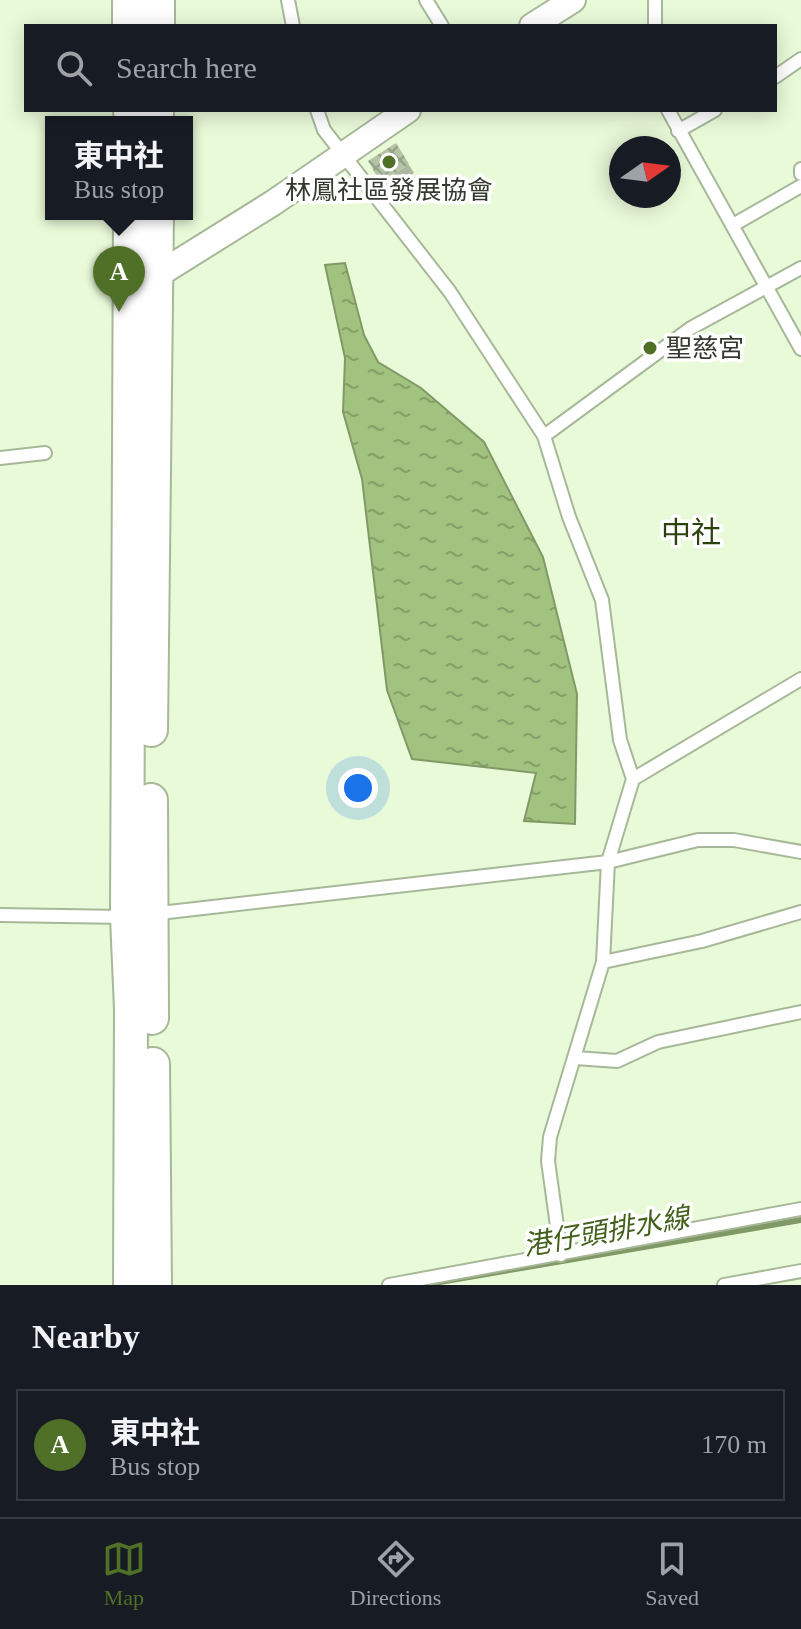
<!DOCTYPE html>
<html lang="en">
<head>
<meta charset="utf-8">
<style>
	:root { --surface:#171b24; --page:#242831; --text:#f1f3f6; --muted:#9ea1a6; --line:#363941; --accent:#507027 }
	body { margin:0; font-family:"Times New Roman","Noto Sans TC",serif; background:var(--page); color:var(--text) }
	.compass { position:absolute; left:609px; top:136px; width:72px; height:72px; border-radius:50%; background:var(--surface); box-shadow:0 4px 20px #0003; rotate:76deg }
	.you { position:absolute; left:358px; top:788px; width:28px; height:28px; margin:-20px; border:6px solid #fff; border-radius:50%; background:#1a73e8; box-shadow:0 0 0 12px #1a73e833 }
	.badge { display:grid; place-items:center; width:52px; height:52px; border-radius:50%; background:var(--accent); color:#fff; font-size:26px; font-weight:700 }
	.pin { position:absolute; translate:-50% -66px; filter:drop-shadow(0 2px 4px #0008) }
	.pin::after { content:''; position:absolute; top:42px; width:28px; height:24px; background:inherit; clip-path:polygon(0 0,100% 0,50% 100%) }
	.popup { position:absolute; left:45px; top:116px; width:148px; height:104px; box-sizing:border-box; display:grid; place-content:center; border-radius:0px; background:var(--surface); filter:drop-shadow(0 2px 6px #0005); font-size:26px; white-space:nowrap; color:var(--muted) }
	.popup b { font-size:30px; color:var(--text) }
	.popup::after { content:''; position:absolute; left:50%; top:100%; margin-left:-16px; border:16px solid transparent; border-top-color:var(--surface) }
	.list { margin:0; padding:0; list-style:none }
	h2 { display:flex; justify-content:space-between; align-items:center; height:104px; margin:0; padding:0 32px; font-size:34px }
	h2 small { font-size:26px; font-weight:400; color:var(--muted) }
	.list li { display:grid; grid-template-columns:52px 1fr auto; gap:24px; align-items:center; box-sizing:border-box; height:112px; margin:0 16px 16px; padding:0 16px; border:2px solid var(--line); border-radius:0px }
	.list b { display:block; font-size:30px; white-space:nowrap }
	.list p { margin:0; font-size:26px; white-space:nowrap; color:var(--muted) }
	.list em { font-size:26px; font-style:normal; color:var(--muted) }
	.icon { flex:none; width:44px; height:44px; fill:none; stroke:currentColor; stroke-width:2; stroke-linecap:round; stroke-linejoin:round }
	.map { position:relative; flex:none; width:801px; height:1285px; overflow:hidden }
	.search { position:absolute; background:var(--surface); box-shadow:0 4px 20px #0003; left:24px; right:24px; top:24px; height:88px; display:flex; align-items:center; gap:20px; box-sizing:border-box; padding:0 28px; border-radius:0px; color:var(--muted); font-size:30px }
	.sheet { height:232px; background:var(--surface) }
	nav { display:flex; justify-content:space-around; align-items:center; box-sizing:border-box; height:112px; border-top:2px solid var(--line); background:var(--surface); font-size:22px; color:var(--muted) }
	nav a { display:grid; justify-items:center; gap:4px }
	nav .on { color:var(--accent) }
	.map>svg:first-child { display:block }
	.water { fill:url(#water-ripples); stroke:#819966; stroke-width:2 }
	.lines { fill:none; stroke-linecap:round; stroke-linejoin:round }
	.stream { stroke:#819966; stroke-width:6 }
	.building { fill:url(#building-cross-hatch); filter:url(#shadow) }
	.service-casing { stroke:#a7b898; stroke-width:16 }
	.minor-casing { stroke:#a7b898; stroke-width:28 }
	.secondary-casing { stroke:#a7b898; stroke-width:36 }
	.service { stroke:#fff; stroke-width:12 }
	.minor { stroke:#fff; stroke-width:24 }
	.secondary { stroke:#fff; stroke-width:32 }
	.poi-dot { fill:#507027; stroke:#fff; stroke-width:3 }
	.labels { text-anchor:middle; stroke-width:7; stroke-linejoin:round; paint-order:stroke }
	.poi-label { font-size:26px; fill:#343a2d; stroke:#fff }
	.water-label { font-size:28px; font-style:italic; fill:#43611c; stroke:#fff }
	.quarter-label { font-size:30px; fill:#2d420e; stroke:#fff }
</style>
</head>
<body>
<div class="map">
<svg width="801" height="1285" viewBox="0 0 801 1285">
	<defs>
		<pattern id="water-ripples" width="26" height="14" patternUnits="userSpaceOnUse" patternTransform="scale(2)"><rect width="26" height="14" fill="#a2c27f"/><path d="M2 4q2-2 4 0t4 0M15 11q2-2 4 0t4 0" fill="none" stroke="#859f68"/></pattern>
		<pattern id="building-cross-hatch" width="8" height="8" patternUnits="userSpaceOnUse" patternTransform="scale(2)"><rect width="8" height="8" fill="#b4c4a4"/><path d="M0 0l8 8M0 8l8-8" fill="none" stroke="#93a086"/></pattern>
		<filter id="shadow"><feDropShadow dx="5" dy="9" stdDeviation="0" flood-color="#0004"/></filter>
	</defs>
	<rect width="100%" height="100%" fill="#e9fad9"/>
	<!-- water -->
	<path class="water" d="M345 263 364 335 378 362 421 388 484 442 543 557 577 694 575 824 524 821 536 773 412 759 387 690 362 479 343 412 345 358 325 265Z"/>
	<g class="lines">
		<!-- stream -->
		<path class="stream" d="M434 1283 801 1220"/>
	</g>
	<!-- building -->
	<path class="building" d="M396 143 409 164 381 182 368 161Z"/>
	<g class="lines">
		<!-- service casing -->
		<g class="service-casing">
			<path id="service" d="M288 0 293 26
				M426 0 442 26
				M655 26V0
				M775 77 801 59
				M317 110 324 130 450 292 544 436 569 517 602 600 620 740 633 779 608 862 603 962 550 1137 548 1161 561 1255
				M668 110 801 349
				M678 131 715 110
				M801 169V174
				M733 225 801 186
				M544 436 691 328 801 268
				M0 458 45 453
				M633 779 801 679
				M151 914 608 862 698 840H734L801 852
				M0 915 125 917
				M603 962 702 941 801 912
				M576 1058 617 1061 658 1042 801 1012
				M389 1285 801 1209
				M724 1285 801 1271"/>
		</g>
		<!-- minor casing -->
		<g class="minor-casing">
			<path id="minor" d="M532 26 573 0
				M143 279 156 276 273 203 408 110"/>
		</g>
		<!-- secondary casing -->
		<g class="secondary-casing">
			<path id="secondary" d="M129 0V26
				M158 26V0
				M130 110 131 122
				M157 122V110
				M130 214 127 917 131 1009 130 1285
				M151 730 157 214
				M151 800 152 1018
				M153 1064 155 1285"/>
		</g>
		<!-- service -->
		<use href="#service" class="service"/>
		<!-- minor -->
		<use href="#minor" class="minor"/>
		<!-- secondary -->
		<use href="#secondary" class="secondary"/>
	</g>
	<!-- markers -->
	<g class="poi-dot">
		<circle cx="389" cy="162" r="8"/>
		<circle cx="650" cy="348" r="8"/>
	</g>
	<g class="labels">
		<!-- poi labels -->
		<g class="poi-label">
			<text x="389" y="199">林鳳社區發展協會</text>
			<text x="666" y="357" text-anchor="start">聖慈宮</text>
		</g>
		<!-- water labels -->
		<g class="water-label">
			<text transform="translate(606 1231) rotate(-10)" y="10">港仔頭排水線</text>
		</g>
		<!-- quarter labels -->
		<g class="quarter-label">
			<text x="691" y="543">中社</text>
		</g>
	</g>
</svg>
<svg class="compass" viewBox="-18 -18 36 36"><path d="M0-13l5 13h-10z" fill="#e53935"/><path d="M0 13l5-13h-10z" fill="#9ea1a6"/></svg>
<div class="you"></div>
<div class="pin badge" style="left:119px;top:312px">A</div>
<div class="popup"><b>東中社</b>Bus stop</div>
<div class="search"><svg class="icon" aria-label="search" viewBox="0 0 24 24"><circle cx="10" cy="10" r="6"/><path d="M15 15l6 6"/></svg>Search here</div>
</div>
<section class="sheet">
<h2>Nearby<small></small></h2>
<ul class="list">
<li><span class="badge">A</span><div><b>東中社</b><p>Bus stop</p></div><em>170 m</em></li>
</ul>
</section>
<nav>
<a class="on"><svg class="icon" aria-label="map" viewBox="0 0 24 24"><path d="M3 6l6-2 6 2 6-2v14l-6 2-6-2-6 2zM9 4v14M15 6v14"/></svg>Map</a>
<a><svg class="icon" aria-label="directions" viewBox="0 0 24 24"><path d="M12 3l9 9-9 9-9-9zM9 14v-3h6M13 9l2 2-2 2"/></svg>Directions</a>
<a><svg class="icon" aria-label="saved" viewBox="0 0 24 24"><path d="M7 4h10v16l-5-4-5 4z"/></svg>Saved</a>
</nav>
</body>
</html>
